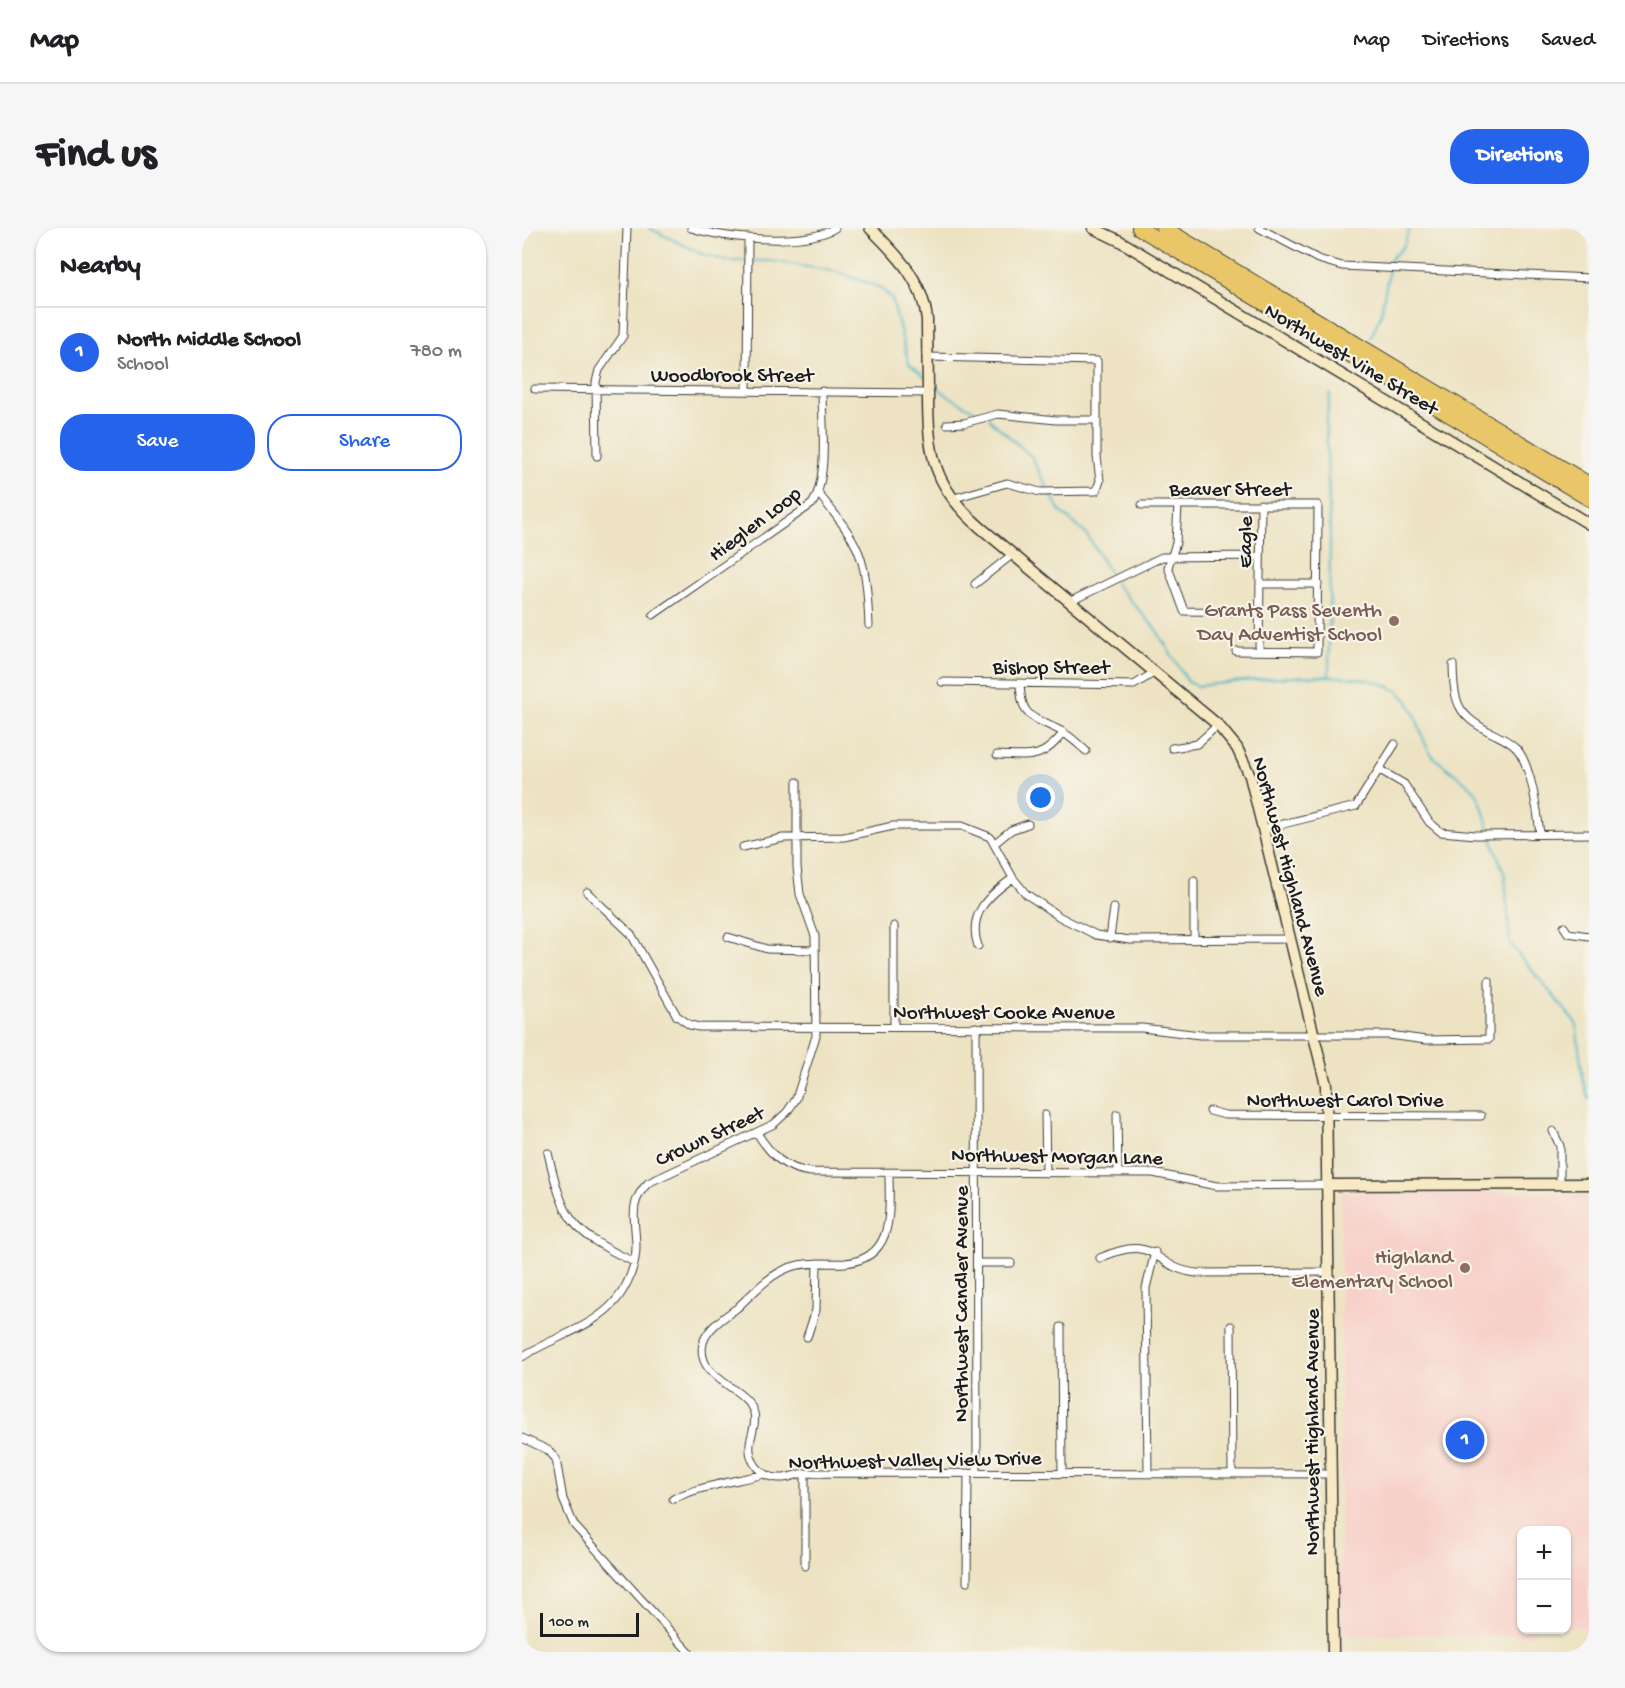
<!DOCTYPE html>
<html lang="en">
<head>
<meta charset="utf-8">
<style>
	:root { --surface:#fff; --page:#f6f6f6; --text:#202124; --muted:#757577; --line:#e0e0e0; --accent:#2563eb }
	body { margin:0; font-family:"Gochi Hand",sans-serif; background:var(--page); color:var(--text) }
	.controls { position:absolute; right:18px; bottom:18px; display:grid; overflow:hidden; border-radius:12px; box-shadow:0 2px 4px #0004 }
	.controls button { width:54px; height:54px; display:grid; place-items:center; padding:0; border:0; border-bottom:2px solid var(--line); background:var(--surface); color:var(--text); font:30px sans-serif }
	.scale { position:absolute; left:18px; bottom:15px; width:99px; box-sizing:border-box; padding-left:6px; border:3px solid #1c1c1c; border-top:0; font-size:16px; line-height:21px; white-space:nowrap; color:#1c1c1c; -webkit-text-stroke:4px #f7f3e8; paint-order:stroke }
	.you { position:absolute; left:519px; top:570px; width:21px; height:21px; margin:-15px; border:4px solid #fff; border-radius:50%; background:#1a73e8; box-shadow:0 0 0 9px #1a73e833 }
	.badge { display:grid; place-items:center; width:39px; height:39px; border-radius:50%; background:var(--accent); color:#fff; font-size:20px; font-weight:700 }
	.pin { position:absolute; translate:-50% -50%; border:3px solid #fff; box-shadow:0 2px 6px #0006 }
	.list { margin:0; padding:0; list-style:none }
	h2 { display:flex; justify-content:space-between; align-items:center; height:78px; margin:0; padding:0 24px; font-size:26px }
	h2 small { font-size:20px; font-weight:400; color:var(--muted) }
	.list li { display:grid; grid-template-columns:39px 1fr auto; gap:18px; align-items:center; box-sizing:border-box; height:90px; padding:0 24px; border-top:2px solid var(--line) }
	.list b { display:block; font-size:22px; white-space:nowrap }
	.list p { margin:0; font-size:20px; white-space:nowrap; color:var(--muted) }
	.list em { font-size:20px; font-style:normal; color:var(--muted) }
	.actions { display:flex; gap:12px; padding:18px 24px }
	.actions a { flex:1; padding:14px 0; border:2px solid var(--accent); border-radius:24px; text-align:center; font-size:21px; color:var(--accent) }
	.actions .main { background:var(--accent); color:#fff }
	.map { position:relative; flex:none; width:1067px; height:1424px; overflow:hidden; border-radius:24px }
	header { display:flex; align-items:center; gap:36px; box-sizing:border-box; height:84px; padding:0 30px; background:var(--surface); border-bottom:2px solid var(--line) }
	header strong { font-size:28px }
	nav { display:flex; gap:33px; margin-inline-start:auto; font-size:21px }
	.intro { display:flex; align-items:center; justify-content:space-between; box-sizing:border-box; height:144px; padding:0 36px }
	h1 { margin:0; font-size:42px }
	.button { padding:15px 27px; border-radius:24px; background:var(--accent); color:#fff; font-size:21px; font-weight:700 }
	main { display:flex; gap:36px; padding:0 36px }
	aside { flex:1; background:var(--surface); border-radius:24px; box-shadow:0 2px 4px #0004 }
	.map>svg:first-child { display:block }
	.built { fill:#f7d0c9 }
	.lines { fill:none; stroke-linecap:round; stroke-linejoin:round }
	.stream { stroke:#48b5c3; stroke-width:2 }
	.street-casing { stroke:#3b3a35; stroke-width:9 }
	.secondary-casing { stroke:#3b3a35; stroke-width:13 }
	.highway-casing { stroke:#3b3a35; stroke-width:16 }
	.street { stroke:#fff; stroke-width:7 }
	.secondary { stroke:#f6e9c3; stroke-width:10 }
	.highway { stroke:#e9c769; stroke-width:14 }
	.education-dot { fill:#8d6e63; stroke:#f7f3e8; stroke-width:2 }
	.labels { text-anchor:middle; stroke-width:4.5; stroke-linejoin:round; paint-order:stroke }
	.street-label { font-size:21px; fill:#1c1c1c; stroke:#f7f3e8 }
	.education-label { font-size:21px; fill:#785e54; stroke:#f7f3e8; text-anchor:end }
</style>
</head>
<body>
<header>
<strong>Map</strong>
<nav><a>Map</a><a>Directions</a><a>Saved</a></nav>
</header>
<div class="intro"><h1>Find us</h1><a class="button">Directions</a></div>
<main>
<aside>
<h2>Nearby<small></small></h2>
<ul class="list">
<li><span class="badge">1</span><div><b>North Middle School</b><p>School</p></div><em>780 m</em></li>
</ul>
<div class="actions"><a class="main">Save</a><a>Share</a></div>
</aside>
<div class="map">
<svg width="1067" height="1424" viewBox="0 0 1067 1424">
	<rect width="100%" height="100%" fill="#f7f3e8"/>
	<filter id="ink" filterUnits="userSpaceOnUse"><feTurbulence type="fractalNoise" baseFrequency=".0167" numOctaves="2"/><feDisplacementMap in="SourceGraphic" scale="12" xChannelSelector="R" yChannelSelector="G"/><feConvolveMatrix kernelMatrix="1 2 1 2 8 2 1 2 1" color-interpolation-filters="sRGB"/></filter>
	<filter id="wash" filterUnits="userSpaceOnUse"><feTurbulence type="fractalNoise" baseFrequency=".008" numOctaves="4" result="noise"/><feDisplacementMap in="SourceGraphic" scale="24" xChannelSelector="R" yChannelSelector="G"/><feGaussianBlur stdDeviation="1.35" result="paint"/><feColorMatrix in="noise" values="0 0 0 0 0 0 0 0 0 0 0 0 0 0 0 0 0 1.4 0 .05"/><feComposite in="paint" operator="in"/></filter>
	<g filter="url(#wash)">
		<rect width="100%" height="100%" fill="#ede3c3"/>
		<!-- built -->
		<path class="built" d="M819 964 1067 965V1399H1045L1044 1302H999V1402H1014V1407H818Z"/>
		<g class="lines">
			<!-- stream -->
			<path class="stream" d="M127 0 180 26 204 33H250L316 44 359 60 370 71 387 136 403 149
				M849 109 859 86 869 30 881 19 888 0
				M409 154 425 167 462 188
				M467 191 509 228 526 261
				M529 266 537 282 565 307 591 350
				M593 355 633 400 666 454 676 458C721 453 845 435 879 466 898 483 897 513 910 527 922 540 940 549 952 562 960 571 963 590 967 601
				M807 447 808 302 804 195 808 166
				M970 612 983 648 988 716 1054 795 1061 852 1067 871"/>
		</g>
	</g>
	<g filter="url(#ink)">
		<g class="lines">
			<!-- street casing -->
			<g class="street-casing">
				<path id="street" d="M169 0C202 10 282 19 313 0
					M737 0 796 31 820 38 1067 50
					M406 129 575 133V228L578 253 574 263 518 264 485 255 429 271
					M13 161 406 165
					M225 163 226 10
					M425 196 442 195 476 186 534 192H575
					M75 228 74 154 77 142 101 108 105 0
					M296 265C340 319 344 327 347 397
					M620 277H796L795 424 714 423
					M656 277 654 315 646 339 662 383 737 384
					M453 356 491 326
					M738 356H796
					M549 373 640 329 738 328
					M131 387 290 276C307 250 300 194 300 163
					M737 423 739 276
					M931 437C932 476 935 488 972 506 980 510 989 514 995 521 1009 537 1016 585 1018 606
					M420 454 612 457 633 444
					M498 455C499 486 506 488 533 500 545 505 554 514 564 523
					M650 520 675 516 696 497
					M475 527C507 528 520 533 542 504
					M858 542 882 556 907 594 919 604 954 607 1067 606
					M741 601 834 578 873 516
					M473 615 489 602 506 596
					M221 619 261 610 322 609 371 598H440L468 609 491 650 504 666 538 689 574 707 608 712 767 711
					M672 653V712
					M65 664 109 706 155 788 168 797 177 799 620 800 678 807H867L904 812 967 811V753
					M372 698V799
					M1042 699 1046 705 1067 708
					M206 709 245 721 293 722
					M588 710 592 680
					M456 718C445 686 467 667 491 650
					M454 799 455 1245
					M688 883 703 887 959 888
					M595 886 596 945
					M523 887 524 945
					M1031 903 1038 918V956
					M235 905C249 927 262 941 289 944L631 945 695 958 806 957
					M26 925C42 993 48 1003 112 1034
					M367 945C367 982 374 1030 323 1035 305 1036 287 1033 269 1039 248 1046 231 1065 215 1080 203 1089 185 1100 181 1115 173 1152 224 1157 232 1185 235 1196 229 1205 228 1216 226 1233 239 1250 257 1250 265 1251 274 1246 283 1245L809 1246
					M578 1030C637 1004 628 1039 674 1045L808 1044
					M455 1035H489
					M709 1098 710 1245
					M539 1099 540 1244
					M285 1109 294 1082 295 1035
					M0 1129C30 1109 72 1100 95 1071 106 1057 114 1037 114 1019 114 993 105 976 126 955L252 896 265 884 274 871 294 808 293 708 278 666 275 639V554
					M0 1210 26 1222 34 1231 41 1271 52 1297 167 1424
					M283 1245V1338
					M626 1245 624 1060 633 1024
					M151 1271C174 1259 215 1253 242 1246
					M445 1354 446 1245"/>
			</g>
			<!-- secondary casing -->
			<g class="secondary-casing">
				<path id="secondary" d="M348 0C375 27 401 52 405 92 405 117 406 141 406 166 406 226 411 259 459 300L696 497 715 520 728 548 804 857 811 1424
					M571 0 598 13 1067 296
					M806 957 1067 956"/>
			</g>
			<!-- highway casing -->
			<g class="highway-casing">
				<path id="highway" d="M617 0 1067 271
					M642 0 1067 256"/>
			</g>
			<!-- street -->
			<use href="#street" class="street"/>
			<!-- secondary -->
			<use href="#secondary" class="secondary"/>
			<!-- highway -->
			<use href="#highway" class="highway"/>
		</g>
	</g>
	<!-- markers -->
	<g class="education-dot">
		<circle cx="872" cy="393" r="6"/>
		<circle cx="943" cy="1040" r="6"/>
	</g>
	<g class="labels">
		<!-- street labels -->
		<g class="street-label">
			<text transform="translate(830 130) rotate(31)" y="7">Northwest Vine Street</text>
			<text x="210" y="153">Woodbrook Street</text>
			<text x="708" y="267">Beaver Street</text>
			<text transform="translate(232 295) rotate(-37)" y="7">Hieglen Loop</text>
			<text transform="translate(722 314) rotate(-89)" y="7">Eagle</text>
			<text x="529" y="445">Bishop Street</text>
			<text transform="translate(770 648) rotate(75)" y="7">Northwest Highland Avenue</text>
			<text x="482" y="790">Northwest Cooke Avenue</text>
			<text x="823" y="878">Northwest Carol Drive</text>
			<text transform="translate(187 907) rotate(-25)" y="7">Crown Street</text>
			<text transform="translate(535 927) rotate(1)" y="7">Northwest Morgan Lane</text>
			<text transform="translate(438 1076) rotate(-90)" y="7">Northwest Candler Avenue</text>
			<text transform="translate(789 1204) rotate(-90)" y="7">Northwest Highland Avenue</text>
			<text transform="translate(393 1231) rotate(-1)" y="7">Northwest Valley View Drive</text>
		</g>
		<!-- education labels -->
		<g class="education-label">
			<text x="860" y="388">Grants Pass Seventh<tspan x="860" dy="24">Day Adventist School</tspan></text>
			<text x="931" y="1035">Highland<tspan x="931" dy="24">Elementary School</tspan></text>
		</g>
	</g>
</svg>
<div class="controls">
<button>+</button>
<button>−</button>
</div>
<div class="scale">100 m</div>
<div class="you"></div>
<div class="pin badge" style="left:943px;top:1212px">1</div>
</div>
</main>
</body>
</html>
